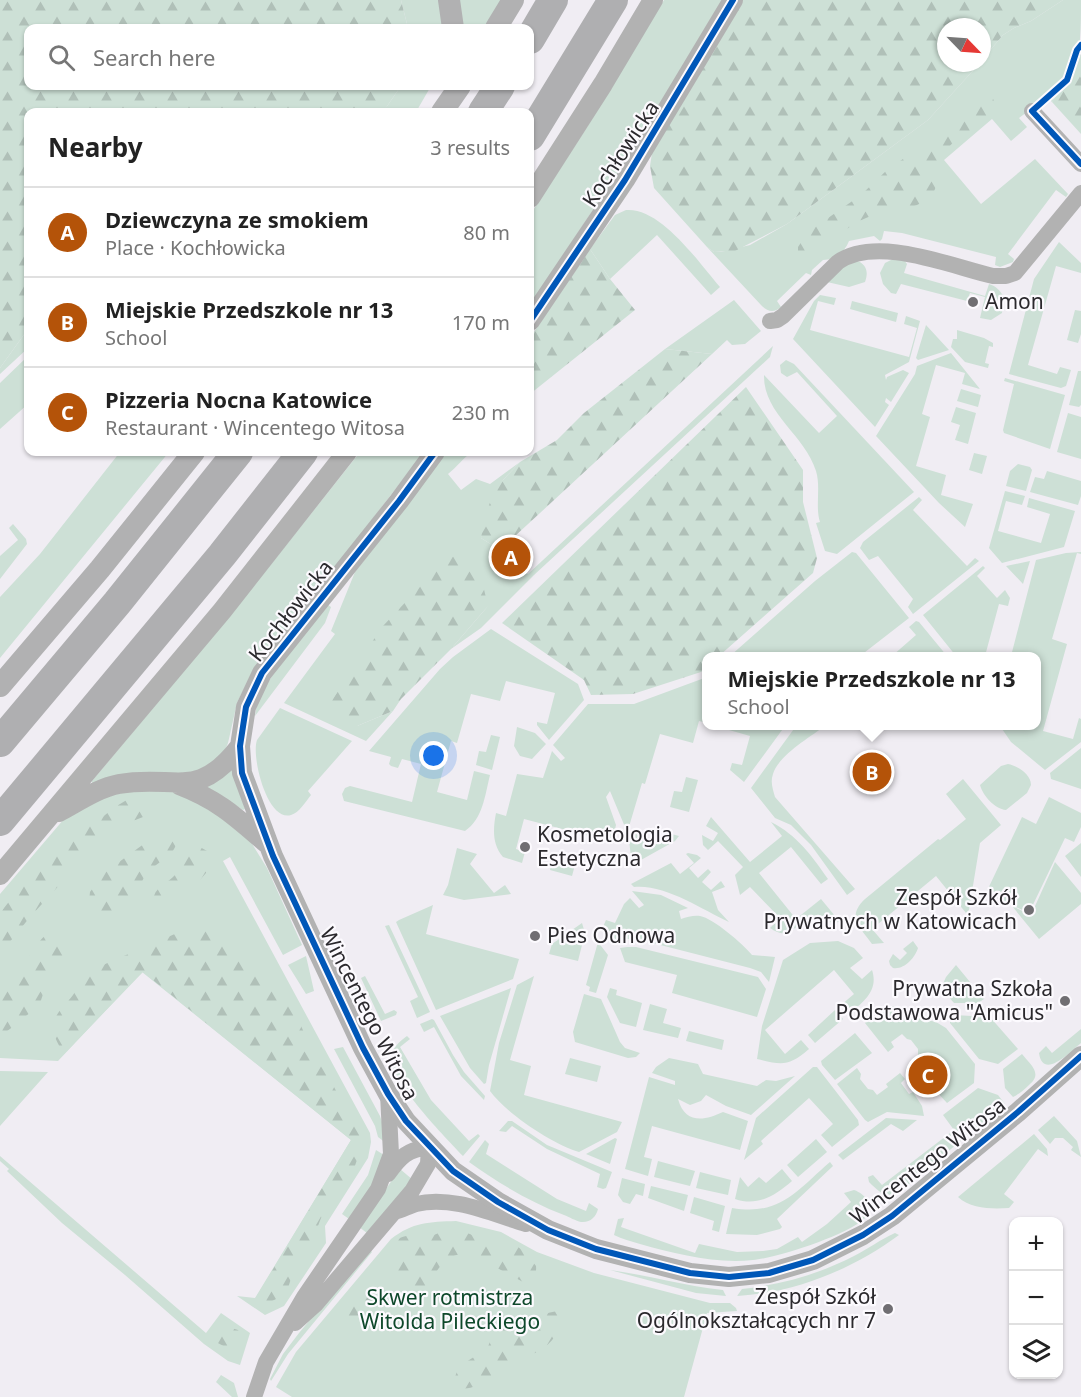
<!DOCTYPE html>
<html lang="en">
<head>
<meta charset="utf-8">
<style>
	:root { --surface:#fff; --page:#f6f6f6; --text:#222; --muted:#767676; --line:#e0e0e0; --accent:#b45309 }
	body { margin:0; font-family:"Noto Sans",sans-serif; background:var(--page); color:var(--text) }
	.controls { position:absolute; right:18px; bottom:18px; display:grid; overflow:hidden; border-radius:12px; box-shadow:0 2px 4px #0004 }
	.controls button { width:54px; height:54px; display:grid; place-items:center; padding:0; border:0; border-bottom:2px solid var(--line); background:var(--surface); color:var(--text); font:30px sans-serif }
	.compass { position:absolute; left:937px; top:18px; width:54px; height:54px; border-radius:50%; background:var(--surface); box-shadow:0 2px 4px #0004; rotate:115deg }
	.you { position:absolute; left:434px; top:756px; width:21px; height:21px; margin:-15px; border:4px solid #fff; border-radius:50%; background:#1a73e8; box-shadow:0 0 0 9px #1a73e833 }
	.badge { display:grid; place-items:center; width:39px; height:39px; border-radius:50%; background:var(--accent); color:#fff; font-size:20px; font-weight:700 }
	.pin { position:absolute; translate:-50% -50%; border:3px solid #fff; box-shadow:0 2px 6px #0006 }
	.popup { position:absolute; left:702px; top:652px; width:339px; height:78px; box-sizing:border-box; display:grid; place-content:center; border-radius:12px; background:var(--surface); filter:drop-shadow(0 2px 4px #0005); font-size:20px; white-space:nowrap; color:var(--muted) }
	.popup b { font-size:22px; color:var(--text) }
	.popup::after { content:''; position:absolute; left:50%; top:100%; margin-left:-12px; border:12px solid transparent; border-top-color:var(--surface) }
	.list { margin:0; padding:0; list-style:none }
	h2 { display:flex; justify-content:space-between; align-items:center; height:78px; margin:0; padding:0 24px; font-size:26px }
	h2 small { font-size:20px; font-weight:400; color:var(--muted) }
	.list li { display:grid; grid-template-columns:39px 1fr auto; gap:18px; align-items:center; box-sizing:border-box; height:90px; padding:0 24px; border-top:2px solid var(--line) }
	.list b { display:block; font-size:22px; white-space:nowrap }
	.list p { margin:0; font-size:20px; white-space:nowrap; color:var(--muted) }
	.list em { font-size:20px; font-style:normal; color:var(--muted) }
	.icon { flex:none; width:33px; height:33px; fill:none; stroke:currentColor; stroke-width:2; stroke-linecap:round; stroke-linejoin:round }
	.map { position:relative; flex:none; width:1081px; height:1397px; overflow:hidden }
	.search { position:absolute; background:var(--surface); box-shadow:0 2px 4px #0004; left:24px; top:24px; width:510px; height:66px; display:flex; align-items:center; gap:15px; box-sizing:border-box; padding:0 21px; border-radius:12px; color:var(--muted); font-size:22px }
	.panel { position:absolute; background:var(--surface); box-shadow:0 2px 4px #0004; left:24px; top:108px; width:510px; height:348px; border-radius:12px }
	.map>svg:first-child { display:block }
	.green { fill:#cde0d6 }
	.forest { fill:url(#forest-firs) }
	.lines { fill:none; stroke-linecap:round; stroke-linejoin:round }
	.minor { stroke:#b2b2b2; stroke-width:16 }
	.tertiary { stroke:#b2b2b2; stroke-width:20 }
	.secondary { stroke:#b1b1b2; stroke-width:22 }
	.motorway { stroke:#afafb1; stroke-width:30 }
	.cycleway-casing { stroke:#fcfafe; stroke-width:10 }
	.cycleway { stroke:#0057b8; stroke-width:6 }
	.poi-dot { fill:#706e72; stroke:#fcfafe; stroke-width:2 }
	.labels { text-anchor:middle; stroke-width:4.5; stroke-linejoin:round; paint-order:stroke }
	.street-label { font-size:21px; fill:#2b292d; stroke:#fcfafe }
	.poi-label { font-size:21px; fill:#2b292d; stroke:#fcfafe; text-anchor:start }
	.park-label { font-size:21px; fill:#0e482b; stroke:#fcfafe }
</style>
</head>
<body>
<div class="map">
<svg width="1081" height="1397" viewBox="0 0 1081 1397">
	<defs>
		<pattern id="forest-firs" width="22" height="20" patternUnits="userSpaceOnUse" patternTransform="scale(1.5)"><rect width="22" height="20" fill="#cde0d6"/><path d="M5 1l3.5 6h-7zM16 11l3.5 6h-7z" fill="#b0c0b8"/></pattern>
	</defs>
	<rect width="100%" height="100%" fill="#f0edf3"/>
	<!-- green -->
	<path class="green" d="M401 0H440L444 28H408Z
		M459 0H502L484 28H462Z
		M664 0H722L634 148 530 305V215L587 127Z
		M1063 0H1081C1081 24 1081 54 1073 76 1068 86 1058 92 1052 102L1047 97 1019 118 1027 127 1011 141 992 119 944 160 981 204 1035 159 1068 194 1066 197 1056 190 1008 254 1014 259 1013 262 1000 267 995 265 996 257 902 233 884 231 882 239 880 241 874 236 849 241C845 252 835 260 823 260L812 270 811 275 806 273 777 301 781 307C774 313 768 312 761 305L707 247 714 252H721L750 245 787 224 928 120 980 63H982V60L1003 35 1014 28 1031 21Z
		M401 86H431L416 112H383Z
		M626 210C661 207 699 263 720 287L711 295 657 235 610 279 590 249 615 215Z
		M1059 242 1081 263V273L1056 266 1028 365 1057 374 1060 367 1071 370 1066 386 1061 388 1009 374 1034 279Z
		M893 259 904 260 907 264 904 273 985 296 989 284C996 286 1001 291 1004 298L1002 313 991 320 980 318 985 297 970 293 967 301 901 284 896 294 891 293 883 284 880 273 885 263Z
		M856 260C866 264 869 271 865 282L849 287 827 282 843 266Z
		M820 295 836 298 834 305 818 301 810 330 909 357 917 328 904 324 906 316 920 321 909 362 885 375 886 380 887 377 903 370 909 373 891 402 886 398 885 402 889 405 875 427 793 339 814 301Z
		M734 300 761 331 745 344 732 345 727 340 712 354 665 349Z
		M852 301 898 313 896 322 850 309Z
		M1075 310 1081 311V334L1078 343 1067 340Z
		M926 325 949 350 918 360 916 358Z
		M28 329V348L0 374V368Z
		M957 330 984 338 993 343V347L989 346 985 363 989 364 988 368 965 362 951 347 953 339H957Z
		M773 346 770 357 534 575 481 628 451 649 488 606 357 726 393 711 366 741 284 703 335 634 331 631 355 572 447 452H472C463 458 457 467 448 474L461 490 476 479 490 484 520 462 503 480 481 538 500 550 517 567 528 574Z
		M951 353 980 389 962 384 965 373 936 365 922 414 930 417 916 466 946 475 941 495 973 504 965 527 939 503 876 436 915 374 917 366Z
		M28 356V404L0 429V383Z
		M786 360 794 364 914 492 837 554 825 551 816 523 820 522C815 507 821 487 816 471 805 435 763 414 764 375L819 433 837 416 797 372 787 377 781 373 780 365Z
		M1078 371H1081V405L1079 407 1069 405Z
		M1005 378 1065 395 1050 449 1004 433 1003 430 1014 384 1004 381Z
		M961 389 981 395 978 407 957 401Z
		M956 407 976 413 968 444 955 440 960 425 951 422Z
		M1068 413 1081 417V459L1057 452Z
		M120 452H169L0 658V597L40 554Z
		M360 452H424L337 565 254 668 237 703 228 743 224 753 197 774 92 785V781L241 602Z
		M974 453 987 456 982 474 969 470Z
		M1018 464 1030 467 1032 470 1026 491 1006 486 1010 471Z
		M1047 471 1081 481V496L1078 505 1030 492 1035 477 1044 479Z
		M1005 491 1025 496 1022 505 1006 501 998 531 1041 543 1050 514 1027 507 1029 498 1075 511 1064 547 1002 563 989 548Z
		M919 497 922 500 913 510 967 566 975 558 979 561 913 614 908 607 913 599 878 556 869 560 860 548 863 542Z
		M13 524 26 539 27 544 0 579V556L18 540 9 528Z
		M852 552 856 553 909 618 860 656H730L815 581Z
		M1081 552V554L1077 553 1052 639 1067 644 1043 731 1073 739 1079 718 1081 719V742L1045 770 1011 742 1000 726H1037V656H1011L1036 560 1066 553Z
		M1030 561 1023 584 1006 566Z
		M983 566 985 568 977 576 997 598 1005 590 1010 598 1008 606 999 604 985 656H956L923 615Z
		M328 605 331 607 325 623 255 716C258 682 307 632 328 605Z
		M916 621 919 622 947 656C936 657 928 653 917 652L912 656H892L916 635 909 627Z
		M491 629 578 684 584 700 549 740 537 725V722L547 724 555 693 506 681 500 701 471 694 457 743 451 741 437 792 467 800 474 771 490 775C485 795 483 819 465 831L344 801 342 794 345 788 350 786 412 802 421 764 402 759 398 768 391 766 389 764 391 757 369 751 440 669 453 657Z
		M707 677V723L699 721 693 743 660 734 645 784 642 783 628 830 625 827 610 791 606 797 616 825 612 842 524 819 516 849 525 852 522 863 503 857C492 844 493 829 496 813L506 816 517 774 543 778 552 751 561 761 565 758 553 745 588 704H634Z
		M280 708 352 741 308 791 311 795C306 801 299 813 291 815 267 822 251 756 257 740Z
		M715 726H785L744 782 730 770 732 763 742 765 750 736Z
		M796 726H825C810 737 778 756 773 774 770 782 773 790 775 797L855 889 847 895 811 845 791 825 775 818 751 788Z
		M517 727 535 733 546 744 532 759 520 756 514 746Z
		M491 735 500 737 492 770 476 765 479 751 486 752Z
		M1081 748V789L1051 779 1050 773Z
		M1008 764C1018 766 1031 774 1031 785L1027 793 1006 810C995 809 983 796 980 785L1001 766Z
		M232 769 245 809 243 810 207 787Z
		M686 777 698 780 689 812 670 807 674 791 682 792Z
		M963 779 1001 825 980 843 969 910 966 913 936 876 872 929 884 943 872 944C860 927 846 917 865 899L938 839 940 840 966 819 946 794Z
		M129 789 166 790 198 799 251 842 267 868 302 945 283 955 230 857 223 861 370 1133 371 1142 368 1158 325 1226 326 1243 284 1306 265 1315 237 1296 255 1298 351 1140 142 972 58 1061 0 1058V894L64 819 91 801Z
		M1049 797 1081 813V827L1074 842 1065 838 1029 913 986 893 1022 817 1036 824Z
		M711 817 750 862 782 836 771 822C797 835 812 856 828 879L821 884 791 847 759 873 796 919 821 899 840 922C830 923 816 920 806 923 791 926 789 941 770 928L780 918 750 887 740 895 735 875 743 867 718 841 708 850 703 845 702 835 713 841 718 833 706 826Z
		M628 832 661 841 664 832 679 836 675 841 632 865Z
		M1081 843V877L1065 856Z
		M457 848 477 854 470 864 494 893 505 885 511 894 464 900 443 895 448 885Z
		M688 853 697 855 701 858 689 868 698 878 708 869 711 872 702 882 711 890 721 881 725 887 712 892 718 910 729 922C701 909 665 884 634 887L631 884 671 863 680 874 694 863 686 854Z
		M553 859 575 865 572 876 550 870Z
		M1055 862 1081 893V904L1039 939 1012 906 1031 915Z
		M632 891 661 895 688 908 679 911 681 919C687 917 694 915 700 916 713 918 743 944 752 955L775 957 769 982 761 972 750 968 637 939H626L618 941 602 929 606 920 615 923 624 904 630 898 639 908 644 905Z
		M433 905 426 934 519 959 513 979 436 1010 396 922 399 920Z
		M582 923 585 933 578 961 549 954 552 944Z
		M389 925 430 1012 417 1018 410 1001 418 997 385 926Z
		M838 941 854 948 863 958 850 968 862 979 872 970C879 991 863 1002 849 1014L841 1005 854 994 834 970 765 1030 785 1054 801 1040 809 1049C788 1067 782 1065 757 1059L762 1026 783 960 810 943Z
		M913 941 918 948C915 958 904 970 893 968L890 965 889 961 893 954 900 960 907 953 903 949Z
		M598 942 608 955 596 993 589 991 590 987 586 985Z
		M627 947H636L758 977 766 989 757 1017 672 993 677 975 625 962 620 948Z
		M306 956 314 991 306 994 288 965Z
		M956 965 984 999 978 1003H954L945 993 942 986 946 977Z
		M365 976 385 1014 394 1010 397 1012 396 1015 381 1021 361 978Z
		M534 976 510 1060 531 1066 524 1095 622 1122 617 1132 579 1152C552 1144 507 1114 490 1091L499 1043 517 985Z
		M357 980 377 1021 368 1016 352 983Z
		M511 988 489 1065 486 1083 484 1084 470 1068 440 1016Z
		M610 988 617 990 616 995 642 1003 636 1027 620 1023 607 997Z
		M584 994 601 999 620 1042 625 1048 640 1053 636 1057 628 1058 575 1042 573 1032Z
		M650 1004 667 1009 663 1023 681 1028 678 1038 643 1030Z
		M891 1006 904 1009 919 1018 936 1022 946 1028 975 1064 974 1083 947 1103 934 1089 946 1079 931 1060 926 1064 918 1055V1049L911 1040 907 1039 902 1034 891 1042 894 1047 888 1052 865 1023 877 1013Z
		M835 1010 843 1019 815 1043 808 1035Z
		M954 1015 990 1017 1018 1049 998 1064 979 1059 950 1023V1016Z
		M432 1019 434 1020 453 1055 464 1072 485 1096 484 1100 461 1076 434 1027 424 1032 420 1024Z
		M1081 1029V1043C1071 1051 1043 1081 1039 1053L1046 1046 1052 1053Z
		M689 1031 724 1040 722 1050 686 1041Z
		M855 1033 872 1053 835 1080 822 1065 821 1061Z
		M407 1036 410 1039 400 1047 431 1100 469 1141 478 1134 480 1136 463 1156C446 1138 391 1082 391 1058 391 1049 400 1041 407 1036Z
		M343 1047 380 1116 383 1125 386 1143 378 1137 375 1126 334 1049Z
		M1022 1054C1031 1065 1043 1074 1029 1085 1024 1090 1019 1094 1013 1097L1005 1088 1003 1069Z
		M570 1058 601 1066 597 1082 565 1074Z
		M669 1058 698 1064 703 1074 757 1086 766 1080 776 1081 795 1076 751 1115 726 1106 706 1095 701 1101 690 1105 678 1099C685 1124 704 1121 723 1112L748 1121 740 1150 652 1126 644 1157 652 1159 648 1176 625 1169 649 1077 675 1085V1081L652 1073 656 1067Z
		M813 1067H817L858 1120 859 1125 832 1147 821 1135 833 1124 809 1098 761 1141 763 1144 744 1160 756 1118Z
		M857 1068 861 1074 860 1079 868 1089 873 1090 877 1095 888 1087 886 1084 900 1073 905 1079 901 1083 909 1094 913 1092 922 1106 924 1116 887 1112 868 1122 865 1120 837 1084Z
		M0 1071 48 1072 0 1126Z
		M978 1088 998 1095 1005 1104 897 1194C884 1197 878 1191 869 1182L868 1177 873 1175 882 1185 954 1130 943 1115Z
		M1054 1116 1077 1141 1081 1157 1071 1150 1073 1147 1063 1138H1055L1050 1144 1038 1130Z
		M886 1118 917 1120 903 1131 891 1124 843 1160 838 1155Z
		M508 1121H512L547 1145 612 1172 606 1188 603 1189 597 1187 600 1174 547 1149 512 1126 506 1132 499 1131Z
		M1034 1134 1047 1149 1048 1156 1038 1149 1004 1194 1014 1202 1009 1208C992 1209 971 1209 958 1197Z
		M615 1138 617 1139 610 1164 586 1154Z
		M816 1139 827 1152 798 1177 787 1165Z
		M485 1140 489 1144 486 1154 557 1199 586 1211 589 1203 598 1209C596 1217 590 1223 581 1222 576 1221 569 1217 564 1215 530 1202 498 1183 469 1162Z
		M376 1150 384 1155 380 1173 349 1219 342 1214 368 1175Z
		M0 1156 206 1333 221 1313 250 1333 240 1365 228 1361 204 1344 125 1275 62 1223 7 1171 9 1169 0 1161Z
		M658 1161 695 1171 690 1186 654 1177Z
		M830 1162 833 1166 777 1219 782 1227 780 1229 757 1235 726 1234 732 1208C781 1216 796 1191 830 1162Z
		M400 1169 413 1180 367 1233 359 1227Z
		M782 1169 792 1181C776 1195 758 1207 735 1199L740 1177 748 1187 759 1177 766 1183Z
		M700 1172 731 1180 728 1195 696 1188Z
		M622 1178 645 1184 643 1196 636 1194 630 1204 623 1202 618 1195Z
		M651 1186 688 1195 684 1211 648 1198Z
		M854 1190C860 1192 865 1196 868 1202 870 1207 869 1215 864 1219 847 1235 777 1258 753 1260 715 1264 676 1254 640 1244 631 1241 622 1239 614 1235L618 1219 624 1218 621 1227 695 1253 699 1244 737 1252 763 1251 777 1249 798 1237 802 1242 827 1224 851 1202 844 1193Z
		M694 1197 725 1206 719 1232 712 1230 714 1221 690 1213Z
		M456 1221 501 1232 537 1252 594 1273 710 1303H730L736 1308 737 1311 707 1313 684 1397H292L276 1387 296 1352 391 1239C413 1222 429 1222 456 1221Z
		M895 1233 899 1235C853 1269 795 1293 737 1296L742 1289C781 1285 819 1274 854 1256 868 1249 881 1239 895 1233Z
		M369 1249 372 1252 288 1354 271 1381 270 1379 283 1354 299 1333Z
		M610 1270C648 1275 685 1286 723 1290L726 1296 696 1293Z
		M221 1375 234 1383 238 1397H232L216 1382Z"/>
	<!-- forest -->
	<path class="forest" d="M0 0H401L408 28H28V86H401L383 112H28V329L0 368Z
		M742 0H1063L1031 21 1014 28 1003 35 982 60V27H946V63H980L928 120 787 224 735 251 714 252 707 247 654 188 650 166 652 153Z
		M1081 52V134L1052 102 1058 93 1072 78Z
		M987 95 994 100C993 126 964 129 949 147 945 151 940 156 939 162 935 176 941 189 927 199 909 213 886 209 866 218 843 227 829 248 806 258L798 255V247L808 232 861 195 887 170 951 126 973 103Z
		M590 249 610 279 635 310 530 394V338Z
		M665 349 712 354 500 550 481 538 484 519 492 497 503 480 520 462 557 440 584 413Z
		M746 387 803 470V502L817 558 813 573 719 656H707V667L701 672 633 694 591 695 584 680 502 623Z
		M475 552 488 606 451 649 401 699 393 711 357 726 328 706 383 626 447 558Z
		M135 795 142 797 148 805V811L143 817 110 830 30 917 0 954V913L47 854 80 823 85 820 100 819 115 807Z
		M171 834 177 841C174 857 159 861 149 871 141 879 141 888 135 896 126 910 108 916 93 910L89 901 90 892 104 873 152 838Z
		M200 847 207 851 209 858 208 867 206 873 199 881 175 891 159 902 154 896C157 886 168 883 175 875 180 868 180 860 187 853 191 849 195 848 200 847Z
		M200 925 217 929 231 939 259 976 287 999 293 1008 306 1037 321 1051 328 1063 333 1085 346 1110 363 1129 365 1138 353 1171 321 1218 313 1239 306 1247 295 1266 288 1288 280 1297 270 1302H259L255 1299 351 1140 143 972 63 1055C61 1047 53 1037 53 1028 54 1013 65 1006 73 995 79 987 82 979 89 971L191 927Z
		M57 930C80 949 60 957 50 975 45 985 43 997 38 1008 24 1015 15 1028 0 1035V989C10 979 21 967 29 956 38 944 42 934 57 930Z
		M455 1228 487 1241 507 1242 518 1247 526 1253 536 1266C537 1276 532 1281 523 1282L477 1257C431 1240 435 1305 402 1302 393 1294 395 1283 396 1272 397 1264 391 1257 393 1249 398 1228 420 1239 433 1235 441 1233 446 1228 455 1228Z
		M373 1287 382 1290 383 1309 381 1313 353 1325 343 1321 339 1311C343 1300 361 1290 373 1287Z
		M562 1310H566L567 1317C562 1327 554 1340 545 1347 534 1356 522 1356 510 1362 494 1370 475 1397 454 1386 454 1363 472 1360 487 1349L494 1332 501 1329 518 1316 543 1314Z
		M225 1326 238 1330 241 1335 237 1349 233 1351 214 1341 216 1332Z"/>
	<g class="lines">
		<!-- minor -->
		<path class="minor" d="M1032 111 1081 164
			M770 321 777 320 783 316 838 262C877 235 950 266 993 276H1006L1015 273 1081 193
			M394 1212C402 1210 409 1206 416 1204 452 1195 492 1214 526 1224
			M295 1323 316 1304 412 1191 428 1164 429 1147C407 1150 401 1156 388 1174
			M254 1397 266 1362 304 1297 378 1189 391 1154 388 1094"/>
		<!-- tertiary -->
		<path class="tertiary" d="M530 198 603 84 653 0
			M530 321 625 180 733 0
			M435 452 399 501 262 673 246 707 240 746 242 773 273 856 363 1048 388 1094 406 1121 453 1171 498 1202 548 1230 596 1249 690 1273 729 1277 769 1273 813 1260 863 1235 892 1216 1018 1112 1081 1056
			M179 785C218 800 235 816 266 843
			M59 812C78 802 98 788 119 784 176 774 197 802 240 746
			M0 875 222 611 347 452"/>
		<!-- secondary -->
		<path class="secondary" d="M449 0 453 28
			M496 28 513 0
			M442 112 460 86
			M0 686 100 569 194 452"/>
		<!-- motorway -->
		<path class="motorway" d="M530 39 553 0
			M483 112 500 86
			M530 136 613 0
			M0 742 117 603 238 452
			M0 821 222 555 303 452"/>
		<!-- cycleway casing -->
		<g class="cycleway-casing">
			<path id="cycleway" d="M1081 45 1077 50 1067 80 1032 111 1081 164
				M530 321 625 180 733 0
				M435 452 399 501 262 673 246 707 240 746 242 773 273 856 363 1048 388 1094 406 1121 453 1171 498 1202 548 1230 596 1249 690 1273 729 1277 769 1273 813 1260 863 1235 892 1216 1018 1112 1081 1056"/>
		</g>
		<!-- cycleway -->
		<use href="#cycleway" class="cycleway"/>
	</g>
	<!-- markers -->
	<g class="poi-dot">
		<circle cx="973" cy="302" r="6"/>
		<circle cx="525" cy="847" r="6"/>
		<circle cx="1029" cy="910" r="6"/>
		<circle cx="535" cy="936" r="6"/>
		<circle cx="1065" cy="1001" r="6"/>
		<circle cx="888" cy="1309" r="6"/>
	</g>
	<g class="labels">
		<!-- street labels -->
		<g class="street-label">
			<text transform="translate(621 154) rotate(-57)" y="7">Kochłowicka</text>
			<text transform="translate(291 611) rotate(-52)" y="7">Kochłowicka</text>
			<text transform="translate(369 1014) rotate(63)" y="7">Wincentego Witosa</text>
			<text transform="translate(928 1161) rotate(-38)" y="7">Wincentego Witosa</text>
		</g>
		<!-- poi labels -->
		<g class="poi-label">
			<text x="985" y="309">Amon</text>
			<text x="537" y="842">Kosmetologia<tspan x="537" dy="24">Estetyczna</tspan></text>
			<text x="1017" y="905" text-anchor="end">Zespół Szkół<tspan x="1017" dy="24">Prywatnych w Katowicach</tspan></text>
			<text x="547" y="943">Pies Odnowa</text>
			<text x="1053" y="996" text-anchor="end">Prywatna Szkoła<tspan x="1053" dy="24">Podstawowa "Amicus"</tspan></text>
			<text x="876" y="1304" text-anchor="end">Zespół Szkół<tspan x="876" dy="24">Ogólnokształcących nr 7</tspan></text>
		</g>
		<!-- park labels -->
		<g class="park-label">
			<text x="450" y="1305">Skwer rotmistrza<tspan x="450" dy="24">Witolda Pileckiego</tspan></text>
		</g>
	</g>
</svg>
<div class="controls">
<button>+</button>
<button>−</button>
<button><svg class="icon" aria-label="layers" viewBox="0 0 24 24"><path d="M12 4l9 5-9 5-9-5zM3 14l9 5 9-5"/></svg></button>
</div>
<svg class="compass" viewBox="-18 -18 36 36"><path d="M0-13l5 13h-10z" fill="#e53935"/><path d="M0 13l5-13h-10z" fill="#767676"/></svg>
<div class="you"></div>
<div class="pin badge" style="left:511px;top:557px">A</div>
<div class="pin badge" style="left:872px;top:772px">B</div>
<div class="popup"><b>Miejskie Przedszkole nr 13</b>School</div>
<div class="pin badge" style="left:928px;top:1075px">C</div>
<div class="search"><svg class="icon" aria-label="search" viewBox="0 0 24 24"><circle cx="10" cy="10" r="6"/><path d="M15 15l6 6"/></svg>Search here</div>
<section class="panel">
<h2>Nearby<small>3 results</small></h2>
<ul class="list">
<li><span class="badge">A</span><div><b>Dziewczyna ze smokiem</b><p>Place · Kochłowicka</p></div><em>80 m</em></li>
<li><span class="badge">B</span><div><b>Miejskie Przedszkole nr 13</b><p>School</p></div><em>170 m</em></li>
<li><span class="badge">C</span><div><b>Pizzeria Nocna Katowice</b><p>Restaurant · Wincentego Witosa</p></div><em>230 m</em></li>
</ul>
</section>
</div>
</body>
</html>
